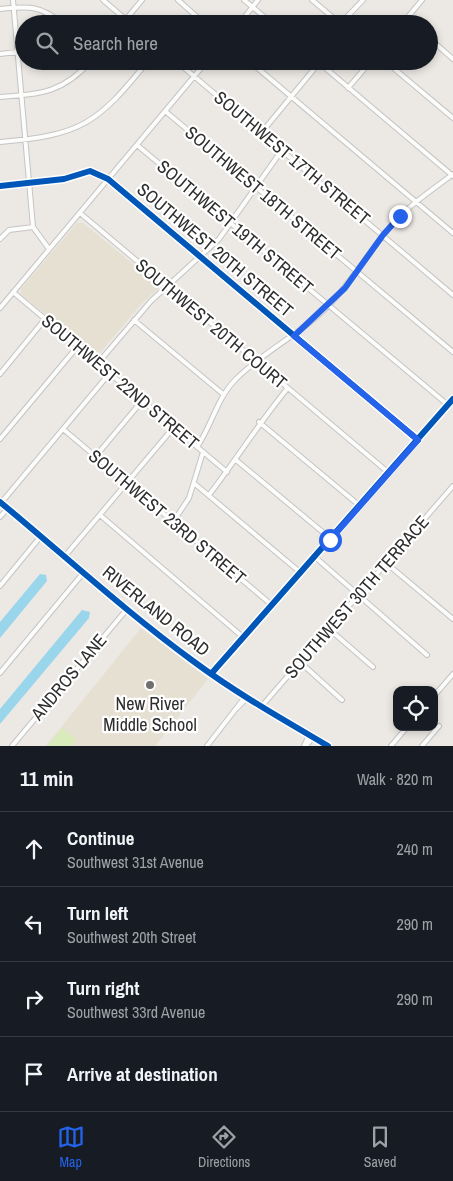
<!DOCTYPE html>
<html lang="en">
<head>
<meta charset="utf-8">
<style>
	:root { --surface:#171b24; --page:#242831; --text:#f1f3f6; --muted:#9ea1a6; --line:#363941; --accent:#2563eb }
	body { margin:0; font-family:"Archivo Narrow",sans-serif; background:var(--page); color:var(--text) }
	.controls { position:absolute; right:15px; bottom:15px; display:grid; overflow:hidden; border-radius:10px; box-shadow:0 2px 8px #0003 }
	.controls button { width:45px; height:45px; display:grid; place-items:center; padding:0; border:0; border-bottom:1px solid var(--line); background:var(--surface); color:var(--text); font:25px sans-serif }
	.stop { position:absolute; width:15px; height:15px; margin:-11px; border:4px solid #2563eb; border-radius:50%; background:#fff }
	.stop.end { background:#2563eb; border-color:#fff; box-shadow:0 1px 5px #0008 }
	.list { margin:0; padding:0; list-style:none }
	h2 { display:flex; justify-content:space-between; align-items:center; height:65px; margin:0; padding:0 20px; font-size:21px }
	h2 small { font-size:16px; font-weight:400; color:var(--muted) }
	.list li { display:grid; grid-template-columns:32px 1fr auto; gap:15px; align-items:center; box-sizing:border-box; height:75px; padding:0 20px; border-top:1px solid var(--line) }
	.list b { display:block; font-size:19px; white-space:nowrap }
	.list p { margin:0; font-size:16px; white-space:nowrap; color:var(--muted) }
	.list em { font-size:16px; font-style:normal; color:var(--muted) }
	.icon { flex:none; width:28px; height:28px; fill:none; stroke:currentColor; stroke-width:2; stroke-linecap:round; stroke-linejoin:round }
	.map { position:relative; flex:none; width:453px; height:746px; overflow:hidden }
	.search { position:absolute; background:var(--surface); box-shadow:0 2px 8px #0003; left:15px; right:15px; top:15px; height:55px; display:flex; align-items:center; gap:12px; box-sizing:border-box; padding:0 18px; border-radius:28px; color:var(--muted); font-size:19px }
	.sheet { height:365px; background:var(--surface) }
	nav { display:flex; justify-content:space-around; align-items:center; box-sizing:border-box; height:70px; border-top:1px solid var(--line); background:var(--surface); font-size:14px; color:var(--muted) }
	nav a { display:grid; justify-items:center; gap:2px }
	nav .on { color:var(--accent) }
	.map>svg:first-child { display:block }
	.education { fill:#e6e0d3 }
	.pitch { fill:#d9eabb }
	.water { fill:#99d6ec }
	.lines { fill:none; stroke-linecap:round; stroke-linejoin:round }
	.minor-casing { stroke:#c5c4c5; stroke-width:6 }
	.minor { stroke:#fcfcfb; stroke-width:4 }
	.cycleway-casing { stroke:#fff; stroke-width:9 }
	.cycleway { stroke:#0057b8; stroke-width:6 }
	.route { stroke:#2563eb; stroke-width:6 }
	.poi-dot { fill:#706f6e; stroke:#fff; stroke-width:2 }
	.labels { text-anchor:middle; stroke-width:4.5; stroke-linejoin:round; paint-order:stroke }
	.street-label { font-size:18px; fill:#2e2e2e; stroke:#fff }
	.poi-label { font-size:18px; fill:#2e2e2e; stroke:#fff }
</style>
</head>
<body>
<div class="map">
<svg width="453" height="746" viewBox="0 0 453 746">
	<rect width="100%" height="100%" fill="#ece8e4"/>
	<!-- education -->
	<path class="education" d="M77 223H83L159 285V288L142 303 99 354H93L21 294V289Z
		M141 628 208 679 155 746H46Z"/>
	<!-- pitch -->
	<path class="pitch" d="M62 728 76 739 71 746H47Z"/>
	<!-- water -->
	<path class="water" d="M40 574 46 575 47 581 0 638V622Z
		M82 610 90 612 89 618 0 724V709Z"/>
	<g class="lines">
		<!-- minor casing -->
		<g class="minor-casing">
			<path id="minor" d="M13 0 33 227 49 249
				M103 0 131 24
				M178 0 205 24
				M244 0 273 24
				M312 0 336 20 342 22 363 0
				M0 9C29 6 40 5 63 24
				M406 19 412 24
				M122 24 142 0
				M239 24 258 0
				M402 24 422 0
				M429 38 453 59
				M0 54 24 51
				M176 61 453 295
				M249 61 453 233
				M317 61 453 176
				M385 61 453 118
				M348 88 371 61
				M0 97C40 94 63 93 91 61
				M165 111 453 352
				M262 132 319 63
				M0 142C82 135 97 124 148 61
				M137 145 448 405
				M0 186 64 179 90 171 108 179 418 440
				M80 213 389 473
				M0 239 9 230 33 227
				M13 292 227 472
				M0 308 207 61
				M134 320 223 394
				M98 363 151 301 219 239 282 150
				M0 374 45 319
				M259 422 360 506
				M63 429 273 606
				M0 439 77 347
				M197 447C212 425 217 398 236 379 265 350 303 333 331 303 356 276 374 243 399 217 415 201 435 188 453 174
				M95 457 142 401
				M236 460 331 539
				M195 484 301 573
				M209 495C236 460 259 423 287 389
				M0 502C64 555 126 612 193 661 236 693 282 719 328 746
				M1 503 109 374
				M100 515 244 638
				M0 517 8 508
				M173 522 189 498 203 452
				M65 556 174 427
				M315 557 427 655
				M386 563 453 619
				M0 586 41 536
				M329 629 373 667
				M300 662 342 700
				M0 673 84 572
				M211 674 453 399
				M434 696 453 674
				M261 707 453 486
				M237 708 247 698
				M12 746 127 609
				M207 746 245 697
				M304 746 309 735
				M306 746 313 737
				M391 746 407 727
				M422 746 439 726"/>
		</g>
		<!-- minor -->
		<use href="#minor" class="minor"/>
		<!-- cycleway casing -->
		<g class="cycleway-casing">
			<path id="cycleway" d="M0 186 64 179 90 171 108 179 418 440
				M0 502C64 555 126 612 193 661 236 693 282 719 328 746
				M211 674 453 399"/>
		</g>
		<!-- cycleway -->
		<use href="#cycleway" class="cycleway"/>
	</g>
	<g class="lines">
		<!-- route -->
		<path class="route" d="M330 540 418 440 294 336 345 288 383 235 400 216"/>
	</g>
	<!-- markers -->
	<circle class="poi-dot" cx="150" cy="685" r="5"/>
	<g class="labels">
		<!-- street labels -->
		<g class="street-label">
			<text transform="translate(292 158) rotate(40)" y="6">SOUTHWEST 17TH STREET</text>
			<text transform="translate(263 193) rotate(40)" y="6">SOUTHWEST 18TH STREET</text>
			<text transform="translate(235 227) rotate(40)" y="6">SOUTHWEST 19TH STREET</text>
			<text transform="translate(215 250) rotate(40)" y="6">SOUTHWEST 20TH STREET</text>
			<text transform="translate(211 324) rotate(40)" y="6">SOUTHWEST 20TH COURT</text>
			<text transform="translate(120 382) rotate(40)" y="6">SOUTHWEST 22ND STREET</text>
			<text transform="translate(167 517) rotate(40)" y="6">SOUTHWEST 23RD STREET</text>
			<text transform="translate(357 597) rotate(-49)" y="6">SOUTHWEST 30TH TERRACE</text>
			<text transform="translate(156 611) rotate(39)" y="6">RIVERLAND ROAD</text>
			<text transform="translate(69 677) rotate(-50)" y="6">ANDROS LANE</text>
		</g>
		<!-- poi labels -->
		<g class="poi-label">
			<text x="150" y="710">New River<tspan x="150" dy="21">Middle School</tspan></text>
		</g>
	</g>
</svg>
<div class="controls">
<button><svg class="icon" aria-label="locate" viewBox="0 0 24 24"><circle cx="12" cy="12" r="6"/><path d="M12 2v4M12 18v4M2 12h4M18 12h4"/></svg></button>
</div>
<div class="stop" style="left:330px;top:540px"></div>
<div class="stop end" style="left:400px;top:216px"></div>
<div class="search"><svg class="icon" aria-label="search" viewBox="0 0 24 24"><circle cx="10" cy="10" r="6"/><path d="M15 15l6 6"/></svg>Search here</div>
</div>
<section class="sheet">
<h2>11 min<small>Walk · 820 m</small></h2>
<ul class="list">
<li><svg class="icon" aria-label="ahead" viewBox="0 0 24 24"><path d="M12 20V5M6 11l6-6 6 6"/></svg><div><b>Continue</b><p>Southwest 31st Avenue</p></div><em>240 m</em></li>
<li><svg class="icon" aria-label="left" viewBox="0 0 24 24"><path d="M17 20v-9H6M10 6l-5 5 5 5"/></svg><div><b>Turn left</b><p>Southwest 20th Street</p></div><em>290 m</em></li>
<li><svg class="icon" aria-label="right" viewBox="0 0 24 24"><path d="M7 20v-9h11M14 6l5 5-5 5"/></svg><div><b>Turn right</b><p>Southwest 33rd Avenue</p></div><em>290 m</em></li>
<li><svg class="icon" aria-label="arrive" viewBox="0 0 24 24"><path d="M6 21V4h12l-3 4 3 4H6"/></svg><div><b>Arrive at destination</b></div></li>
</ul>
</section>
<nav>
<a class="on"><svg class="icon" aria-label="map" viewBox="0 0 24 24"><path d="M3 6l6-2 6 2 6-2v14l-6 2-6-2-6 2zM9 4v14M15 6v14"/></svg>Map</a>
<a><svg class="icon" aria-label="directions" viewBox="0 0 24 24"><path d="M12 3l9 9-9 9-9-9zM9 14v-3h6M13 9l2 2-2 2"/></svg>Directions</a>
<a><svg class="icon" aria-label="saved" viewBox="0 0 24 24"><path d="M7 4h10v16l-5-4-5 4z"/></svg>Saved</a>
</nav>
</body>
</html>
